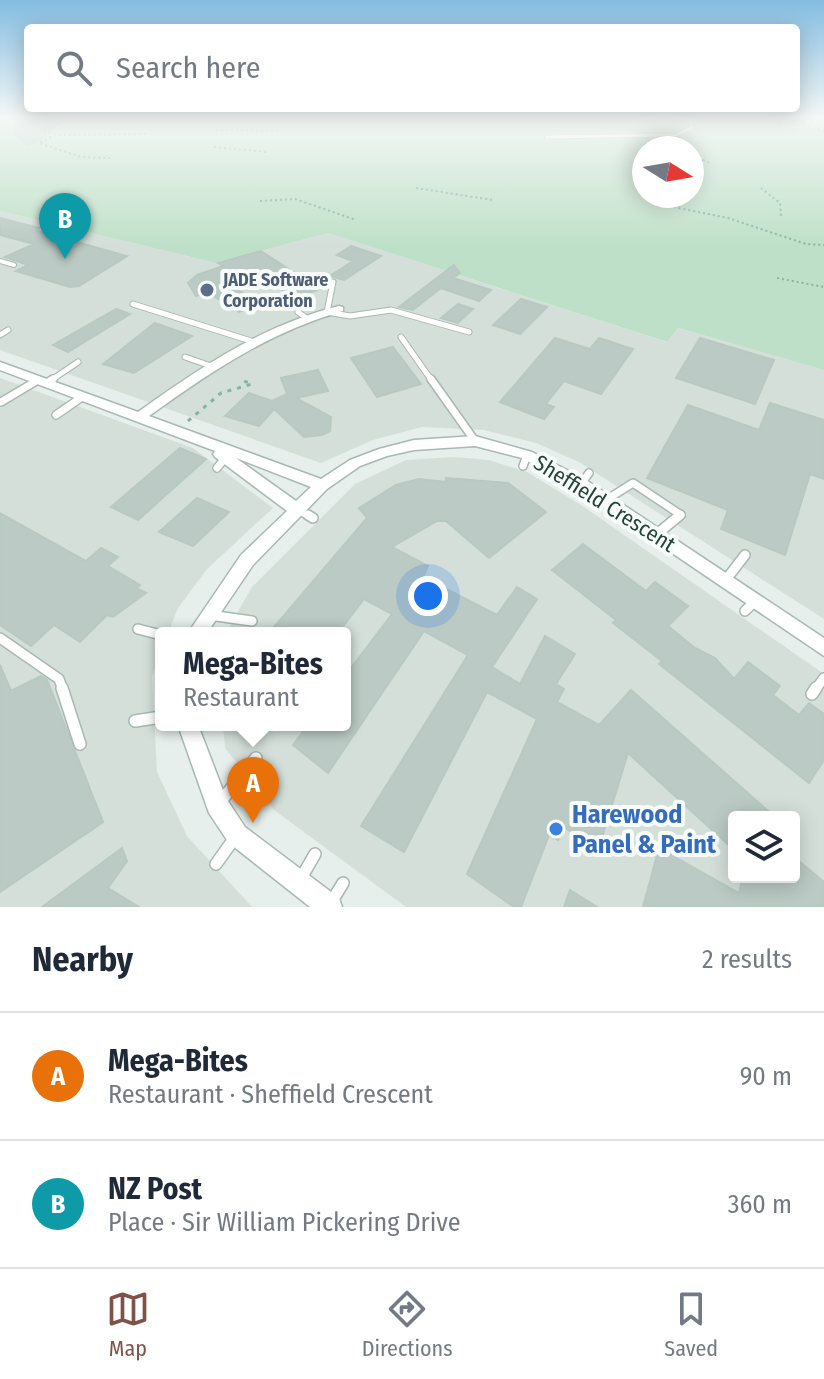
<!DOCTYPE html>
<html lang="en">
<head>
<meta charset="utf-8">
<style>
	:root { --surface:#fff; --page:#f2f2f3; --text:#1f2937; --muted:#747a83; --line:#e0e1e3; --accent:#7f5249 }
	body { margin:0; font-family:"Fira Sans Condensed",sans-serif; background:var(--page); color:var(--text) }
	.controls { position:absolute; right:24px; bottom:24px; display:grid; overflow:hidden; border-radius:8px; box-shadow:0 4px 20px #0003 }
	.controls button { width:72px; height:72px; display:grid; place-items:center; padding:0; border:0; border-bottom:2px solid var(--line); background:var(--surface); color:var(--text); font:40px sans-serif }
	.compass { position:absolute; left:632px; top:136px; width:72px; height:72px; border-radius:50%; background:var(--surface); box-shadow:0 4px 20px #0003; rotate:101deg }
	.you { position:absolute; left:428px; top:596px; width:28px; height:28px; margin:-20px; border:6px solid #fff; border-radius:50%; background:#1a73e8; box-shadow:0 0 0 12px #1a73e833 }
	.badge { display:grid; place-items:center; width:52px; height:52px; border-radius:50%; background:var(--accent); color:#fff; font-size:26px; font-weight:700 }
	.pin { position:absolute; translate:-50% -66px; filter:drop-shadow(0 2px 4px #0008) }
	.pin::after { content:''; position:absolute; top:42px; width:28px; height:24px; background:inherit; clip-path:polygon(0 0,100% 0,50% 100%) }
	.popup { position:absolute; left:155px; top:627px; width:196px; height:104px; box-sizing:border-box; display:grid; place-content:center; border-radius:8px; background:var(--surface); filter:drop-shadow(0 2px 6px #0005); font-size:26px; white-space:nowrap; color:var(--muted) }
	.popup b { font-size:30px; color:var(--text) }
	.popup::after { content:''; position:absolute; left:50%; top:100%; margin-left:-16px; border:16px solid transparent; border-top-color:var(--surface) }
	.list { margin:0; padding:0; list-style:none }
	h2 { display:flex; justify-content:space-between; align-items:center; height:104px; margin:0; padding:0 32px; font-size:34px }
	h2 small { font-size:26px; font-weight:400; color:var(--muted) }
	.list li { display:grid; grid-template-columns:52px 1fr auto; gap:24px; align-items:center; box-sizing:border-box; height:128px; padding:0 32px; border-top:2px solid var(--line) }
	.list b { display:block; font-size:30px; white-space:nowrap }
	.list p { margin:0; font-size:26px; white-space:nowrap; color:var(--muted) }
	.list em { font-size:26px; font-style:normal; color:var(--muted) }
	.icon { flex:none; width:44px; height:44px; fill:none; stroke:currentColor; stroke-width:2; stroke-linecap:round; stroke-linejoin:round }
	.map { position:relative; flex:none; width:824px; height:907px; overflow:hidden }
	.search { position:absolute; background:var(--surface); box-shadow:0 4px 20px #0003; left:24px; right:24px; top:24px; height:88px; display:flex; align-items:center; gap:20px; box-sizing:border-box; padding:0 28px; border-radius:8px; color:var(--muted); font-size:30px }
	.sheet { height:360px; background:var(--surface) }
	nav { display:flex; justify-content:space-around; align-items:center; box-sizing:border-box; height:112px; border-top:2px solid var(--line); background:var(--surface); font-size:22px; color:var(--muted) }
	nav a { display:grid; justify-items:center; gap:4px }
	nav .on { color:var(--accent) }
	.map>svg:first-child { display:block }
	.built { fill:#d4dfda; fill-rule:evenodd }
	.green { fill:#bfe0c8; fill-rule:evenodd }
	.building { fill:#bbcac4; stroke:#b8c9c2; stroke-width:2 }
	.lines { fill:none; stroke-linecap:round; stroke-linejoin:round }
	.lane-far5-casing { stroke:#a8b8b2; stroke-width:4 }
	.lane-far4-casing { stroke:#a8b8b2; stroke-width:6 }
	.lane-far3-casing { stroke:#a8b8b2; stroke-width:7 }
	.lane-far2-casing { stroke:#a8b8b2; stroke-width:10 }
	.lane-far1-casing { stroke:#a8b8b2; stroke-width:12 }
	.lane-casing { stroke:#a8b8b2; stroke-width:14 }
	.street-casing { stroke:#a8b8b2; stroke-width:3 }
	.path-far1 { stroke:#86b3a5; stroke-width:2; stroke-dasharray:2 3; stroke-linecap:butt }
	.path { stroke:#86b3a5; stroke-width:3; stroke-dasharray:4 6; stroke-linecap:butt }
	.lane-far5 { stroke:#fff; stroke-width:3 }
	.lane-far4 { stroke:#fff; stroke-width:4 }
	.lane-far3 { stroke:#fff; stroke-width:5 }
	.lane-far2 { stroke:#fff; stroke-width:7 }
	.lane-far1 { stroke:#fff; stroke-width:9 }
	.lane { stroke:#fff; stroke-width:11 }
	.street { fill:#fff; fill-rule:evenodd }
	.service-dot { fill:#5c6f8a; stroke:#f7fbf9; stroke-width:3 }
	.shop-dot { fill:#3f7fe0; stroke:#f7fbf9; stroke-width:3 }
	.labels { text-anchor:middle; stroke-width:8; stroke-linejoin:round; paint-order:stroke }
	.far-service-label { font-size:18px; font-weight:bold; fill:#4e5e75; stroke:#f7fbf9; text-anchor:start }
	.street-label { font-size:22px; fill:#24423a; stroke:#f7fbf9 }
	.near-shop-label { font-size:26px; font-weight:bold; fill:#366cbe; stroke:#f7fbf9; text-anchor:start }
</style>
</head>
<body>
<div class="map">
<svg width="824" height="907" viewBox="0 0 824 907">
	<rect width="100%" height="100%" fill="#e6efeb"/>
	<!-- built -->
	<path class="built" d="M0 211 216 263 328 233 666 342 677 328 824 370V619L579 462 536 443 484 430 422 427 373 440 321 463 0 350Z
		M0 378 193 448 273 508 207 569 178 608 168 633H161V652L152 676 157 772 187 836 252 907H0Z
		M454 457 489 460 527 472 581 505 824 674V907H406L274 810 225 748 223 725H345V633H227L228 629 252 587 355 484 406 460ZM734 817H794V877H734Z"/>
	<!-- green -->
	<path class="green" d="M0 118H824V370L678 328 667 342 328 233 216 263 0 211ZM644 148H692V196H644Z"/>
	<!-- building -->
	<path class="building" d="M38 118H64L37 142 27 145 15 134V123Z
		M0 218 39 228 34 230 127 256 79 286 70 287 16 271 28 265 5 257 34 244 0 235Z
		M351 246 381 256 344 280 330 276 353 261 337 255Z
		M261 251 319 289 296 299 267 280 239 290 259 304 239 312 207 292 196 296 188 283 197 275 223 266 218 263Z
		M454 265 460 273 453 278 491 290 479 301 441 288 413 310 399 307Z
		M521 299 547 307 520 334 493 325Z
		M458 304 473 309 458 323 441 318Z
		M116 309 130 314 68 352 53 345Z
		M155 323 192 336 134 373 103 364Z
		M555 338 590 349 599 338 633 349 601 394 564 381 546 404 554 407 544 419 500 402Z
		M700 338 774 360 755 404 676 378Z
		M393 347 421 384 377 397 351 358Z
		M318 370 328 391 296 398 331 417 330 431 322 435 304 437 274 409 259 426 225 416 249 393 272 401 287 394 281 378Z
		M770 403 824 420V479L810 474 785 555 721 529 728 510 647 478 688 405 759 430Z
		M180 448 206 459 138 520 111 507Z
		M446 478 508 483 546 512 489 558 446 521H437L392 547 428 566 423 577 497 615 517 587 537 599 492 667 520 684 545 636 575 654 556 684 564 689 557 702 599 725 631 690 775 817H734V850L628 753 599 847 563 827 558 840 549 835 521 907H514L467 874 537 719 487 692 404 852 361 826 468 655 424 631 328 773 293 745 308 725H345V676L392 614 364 599 338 633H269L367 518 359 508 396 485 419 479 446 482Z
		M197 498 229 512 193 546 159 532Z
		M0 513 86 561 101 548 118 557 108 566 140 585 136 588 146 593 113 617 107 615 80 642 54 625 31 646 0 625Z
		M583 544 646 591 655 582 688 606 668 626 695 648 715 658 734 679 748 662 780 686 773 695 799 715 809 703 824 714V760L809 783 659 664 662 661 613 623 616 620 552 570Z
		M0 665 11 691 41 676 47 680 103 822 0 892Z
		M122 848 127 861 108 888 139 907H42Z
		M659 848 739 893 743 877H794V857L824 882V907H643Z
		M570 890 597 907H564Z"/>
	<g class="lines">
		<!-- lane-far5 casing -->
		<g class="lane-far5-casing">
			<path id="lane-far5" d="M546 137 677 135 692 127 690 118"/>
		</g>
		<!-- lane-far4 casing -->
		<g class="lane-far4-casing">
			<path id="lane-far4" d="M0 261 14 265"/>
		</g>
		<!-- lane-far3 casing -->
		<g class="lane-far3-casing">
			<path id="lane-far3" d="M333 282 327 312 350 316 391 310 469 332
				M133 304 251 341
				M298 312 305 317
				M0 335 8 330
				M401 337 432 381
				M185 357 211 366
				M50 381 78 362"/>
		</g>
		<!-- lane-far2 casing -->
		<g class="lane-far2-casing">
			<path id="lane-far2" d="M431 379 475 441
				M47 383 53 379
				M1 402 38 380
				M56 415 82 397
				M523 466 527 455
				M217 468 225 458
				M581 484 589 473
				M606 500 633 483 681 515 678 517
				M297 510 312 517"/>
		</g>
		<!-- lane-far1 casing -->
		<g class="lane-far1-casing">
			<path id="lane-far1" d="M308 515 313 518
				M657 534 680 515
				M725 581 745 555
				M745 611 755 601
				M209 615 252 621
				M138 629 161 635
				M0 638 59 679 63 690
				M815 690 824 678"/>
		</g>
		<!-- lane casing -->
		<g class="lane-casing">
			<path id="lane" d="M62 688 80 744
				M812 694 816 688
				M135 721 161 717
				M221 801 256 758
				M216 864 236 836
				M300 880 315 854
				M332 901 343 883"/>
		</g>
		<!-- street casing -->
		<g class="street-casing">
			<path id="street" d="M339 306 343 307V311C269 332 210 372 149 416L321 479 350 460 379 449 414 440 475 436 532 452 586 480 824 638V656L576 488 522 458 475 446 414 450 387 456 360 466 327 489 253 565 207 633H188L241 555 287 511 215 457 213 454 215 451 0 370V362L138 412C201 367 263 325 339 306ZM236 458 311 487 296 501Z
				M178 725H198L226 798 245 827 339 898 342 907H310L229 843 209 813Z"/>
		</g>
		<!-- path-far1 -->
		<path class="path-far1" d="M68 118 40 131 60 135 146 134
			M764 118 824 131
			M216 130 282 131
			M51 137 39 143 81 157 110 158
			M214 147 266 152
			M703 160 712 164
			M692 161 703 160 704 156
			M416 188 493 200
			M761 188 780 203 781 218
			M260 201 295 199 356 220
			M654 203 728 218 806 244 824 245
			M777 278 824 287"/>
		<!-- path -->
		<path class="path" d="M188 421 221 393 252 384 244 381"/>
		<!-- lane-far5 -->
		<use href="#lane-far5" class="lane-far5"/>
		<!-- lane-far4 -->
		<use href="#lane-far4" class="lane-far4"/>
		<!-- lane-far3 -->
		<use href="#lane-far3" class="lane-far3"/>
		<!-- lane-far2 -->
		<use href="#lane-far2" class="lane-far2"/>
		<!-- lane-far1 -->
		<use href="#lane-far1" class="lane-far1"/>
		<!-- lane -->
		<use href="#lane" class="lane"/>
		<!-- street -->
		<use href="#street" class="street"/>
	</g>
	<!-- sky -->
	<linearGradient id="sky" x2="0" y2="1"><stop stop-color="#84bce0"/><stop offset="0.48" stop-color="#f4f8f6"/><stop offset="1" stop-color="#f4f8f6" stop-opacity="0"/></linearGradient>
	<rect width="824" height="245" fill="url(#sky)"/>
	<!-- markers -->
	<circle class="service-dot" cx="207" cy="290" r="8"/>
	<circle class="shop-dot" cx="556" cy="829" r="8"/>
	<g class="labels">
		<!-- far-service labels -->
		<g class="far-service-label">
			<text x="223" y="286">JADE Software<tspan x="223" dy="21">Corporation</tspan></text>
		</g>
		<!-- street labels -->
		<g class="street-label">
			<text transform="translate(605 503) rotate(32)" y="8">Sheffield Crescent</text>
		</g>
		<!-- near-shop labels -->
		<g class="near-shop-label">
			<text x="572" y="823">Harewood<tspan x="572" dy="30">Panel &amp; Paint</tspan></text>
		</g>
	</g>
</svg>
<div class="controls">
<button><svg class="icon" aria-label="layers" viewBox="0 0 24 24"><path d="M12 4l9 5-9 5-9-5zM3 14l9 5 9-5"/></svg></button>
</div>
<svg class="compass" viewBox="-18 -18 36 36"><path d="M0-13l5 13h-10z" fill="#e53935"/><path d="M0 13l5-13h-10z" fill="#747a83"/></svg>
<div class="you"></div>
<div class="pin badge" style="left:253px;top:823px;background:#e8710a">A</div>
<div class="popup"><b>Mega-Bites</b>Restaurant</div>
<div class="pin badge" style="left:65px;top:259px;background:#0f9aa8">B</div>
<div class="search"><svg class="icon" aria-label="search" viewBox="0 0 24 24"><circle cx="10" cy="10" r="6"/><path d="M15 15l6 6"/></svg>Search here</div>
</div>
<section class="sheet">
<h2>Nearby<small>2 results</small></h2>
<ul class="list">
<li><span class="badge" style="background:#e8710a">A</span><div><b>Mega-Bites</b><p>Restaurant · Sheffield Crescent</p></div><em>90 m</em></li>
<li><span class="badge" style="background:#0f9aa8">B</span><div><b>NZ Post</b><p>Place · Sir William Pickering Drive</p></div><em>360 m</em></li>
</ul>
</section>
<nav>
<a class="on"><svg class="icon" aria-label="map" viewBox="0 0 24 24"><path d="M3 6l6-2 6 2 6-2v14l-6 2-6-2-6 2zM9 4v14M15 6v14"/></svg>Map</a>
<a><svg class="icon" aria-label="directions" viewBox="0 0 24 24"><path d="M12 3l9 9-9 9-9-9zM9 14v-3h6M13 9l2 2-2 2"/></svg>Directions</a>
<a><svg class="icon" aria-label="saved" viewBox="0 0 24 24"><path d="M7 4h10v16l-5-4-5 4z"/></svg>Saved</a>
</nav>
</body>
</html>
